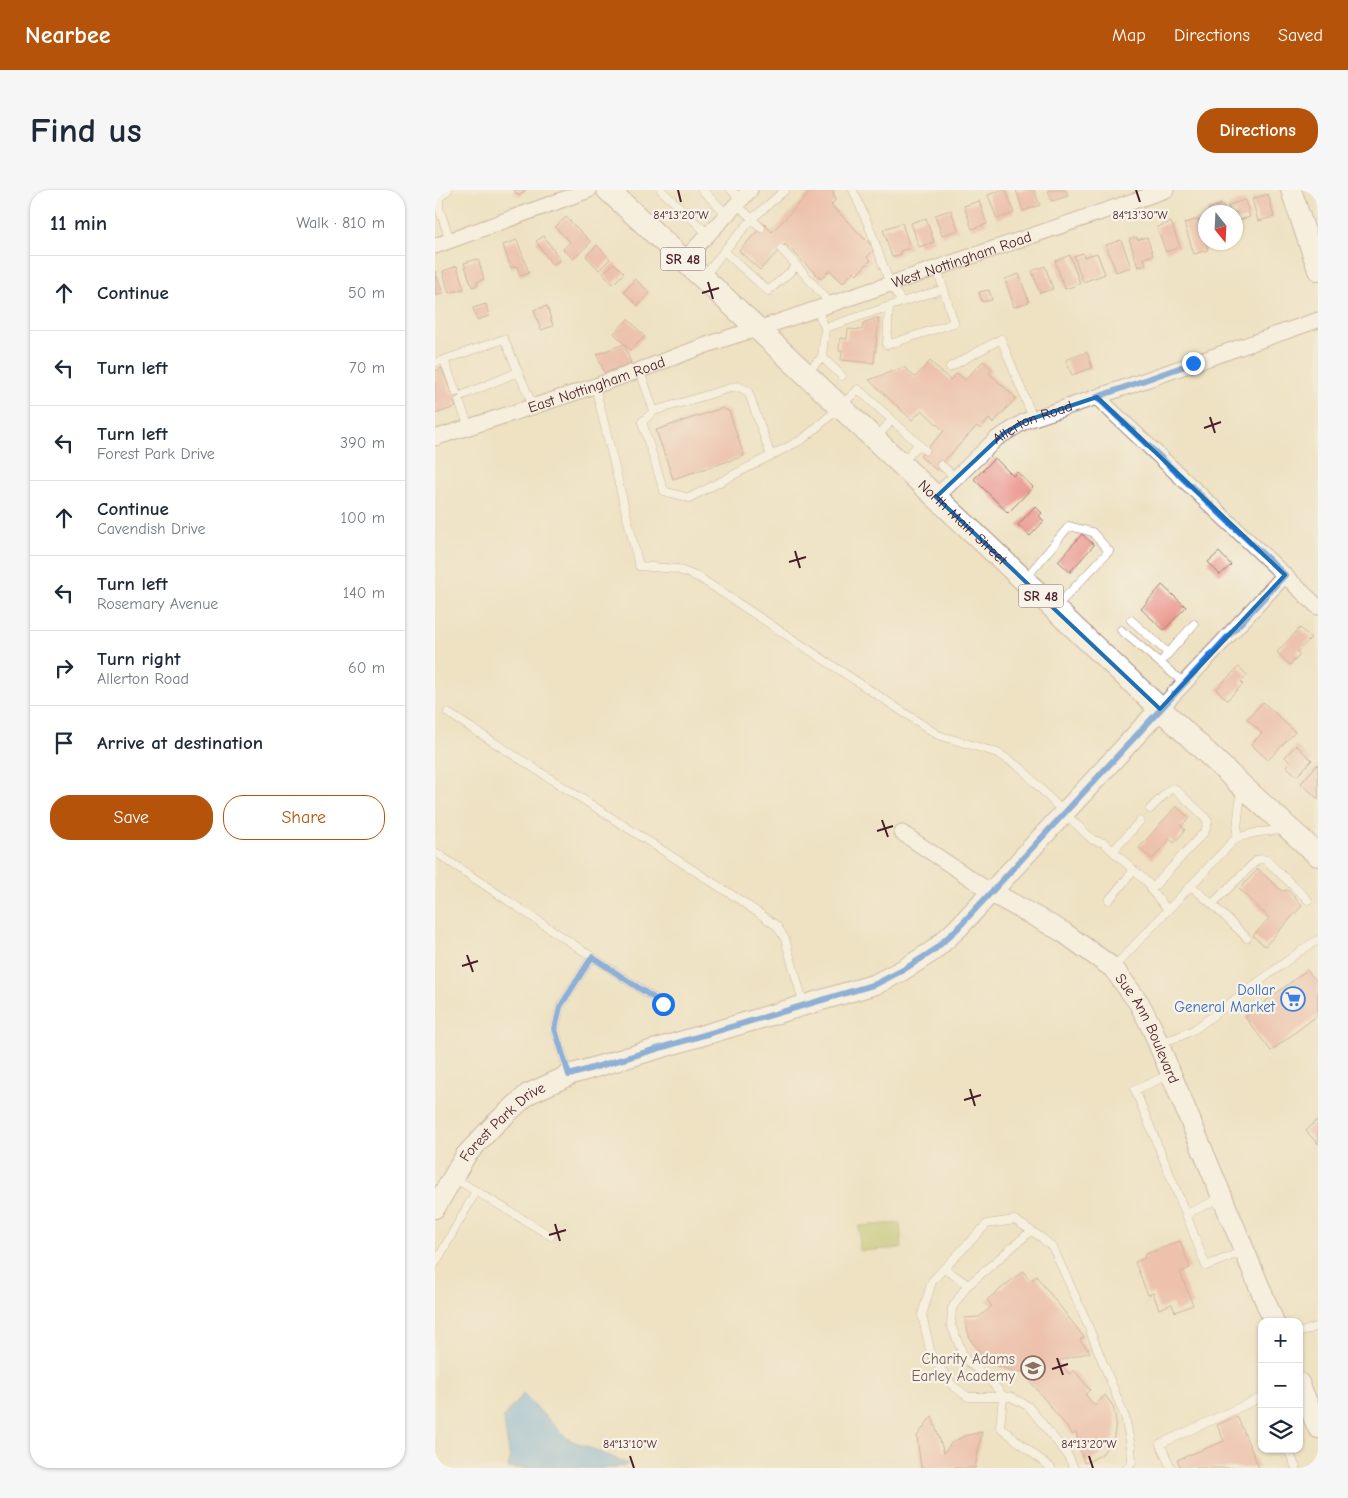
<!DOCTYPE html>
<html lang="en">
<head>
<meta charset="utf-8">
<style>
	:root { --surface:#fff; --page:#f6f6f7; --text:#1f2937; --muted:#747a83; --line:#e0e1e3; --accent:#b45309 }
	body { margin:0; font-family:"Comic Neue",sans-serif; background:var(--page); color:var(--text) }
	.controls { position:absolute; right:15px; bottom:15px; display:grid; overflow:hidden; border-radius:10px; box-shadow:0 1px 4px #0004 }
	.controls button { width:45px; height:45px; display:grid; place-items:center; padding:0; border:0; border-bottom:1px solid var(--line); background:var(--surface); color:var(--text); font:25px sans-serif }
	.compass { position:absolute; left:763px; top:15px; width:45px; height:45px; border-radius:50%; background:var(--surface); box-shadow:0 1px 4px #0004; rotate:162deg }
	.stop { position:absolute; width:15px; height:15px; margin:-11px; border:4px solid #1a73e8; border-radius:50%; background:#fff }
	.stop.end { background:#1a73e8; border-color:#fff; box-shadow:0 1px 5px #0008 }
	.list { margin:0; padding:0; list-style:none }
	h2 { display:flex; justify-content:space-between; align-items:center; height:65px; margin:0; padding:0 20px; font-size:21px }
	h2 small { font-size:16px; font-weight:400; color:var(--muted) }
	.list li { display:grid; grid-template-columns:32px 1fr auto; gap:15px; align-items:center; box-sizing:border-box; height:75px; padding:0 20px; border-top:1px solid var(--line) }
	.list b { display:block; font-size:19px; white-space:nowrap }
	.list p { margin:0; font-size:16px; white-space:nowrap; color:var(--muted) }
	.list em { font-size:16px; font-style:normal; color:var(--muted) }
	.actions { display:flex; gap:10px; padding:15px 20px }
	.actions a { flex:1; padding:11px 0; border:1px solid var(--accent); border-radius:20px; text-align:center; font-size:18px; color:var(--accent) }
	.actions .main { background:var(--accent); color:#fff }
	.icon { flex:none; width:28px; height:28px; fill:none; stroke:currentColor; stroke-width:2; stroke-linecap:round; stroke-linejoin:round }
	.map { position:relative; flex:none; width:883px; height:1278px; overflow:hidden; border-radius:20px }
	header { display:flex; align-items:center; gap:30px; box-sizing:border-box; height:70px; padding:0 25px; background:var(--accent); color:#fff }
	header strong { font-size:24px }
	nav { display:flex; gap:28px; margin-inline-start:auto; font-size:18px }
	.intro { display:flex; align-items:center; justify-content:space-between; box-sizing:border-box; height:120px; padding:0 30px }
	h1 { margin:0; font-size:35px }
	.button { padding:12px 22px; border-radius:20px; background:var(--accent); color:#fff; font-size:18px; font-weight:700 }
	main { display:flex; gap:30px; padding:0 30px }
	aside { flex:1; background:var(--surface); border-radius:20px; box-shadow:0 1px 4px #0004 }
	.map>svg:first-child { display:block }
	.green { fill:#b4c163; stroke:#7f7047 }
	.water { fill:#6fb0e3; stroke:#5c6887 }
	.building { fill:#eb9990 }
	.lines { fill:none; stroke-linecap:round; stroke-linejoin:round }
	.lane-casing { stroke:#9c8077; stroke-width:9 }
	.street-casing { stroke:#9c8077; stroke-width:17 }
	.secondary-casing { stroke:#9c8077; stroke-width:22 }
	.primary-casing { stroke:#9c8077; stroke-width:24 }
	.lane { stroke:#fff; stroke-width:8 }
	.street { stroke:#fff; stroke-width:15 }
	.secondary { stroke:#fff; stroke-width:20 }
	.primary { stroke:#fff; stroke-width:22 }
	.route { stroke:#1a73e8; stroke-width:6 }
	.marked { fill:none; stroke:#1f6fb2; stroke-width:4; stroke-linejoin:round }
	.ticks { fill:none; stroke:#4a1f2b; stroke-width:2 }
	.labels { text-anchor:middle; stroke-width:4.5; stroke-linejoin:round; paint-order:stroke }
	.shield { fill:#f7f3e8; stroke:#7e5f64; stroke-width:1 }
	.shield-label { font-size:14px; font-weight:bold; fill:#4a1f2b }
	.street-label { font-size:15px; fill:#4a1f2b; stroke:#f7f3e8 }
	.shop-label { font-size:15px; fill:#366cbe; stroke:#f7f3e8; text-anchor:end }
	.education-label { font-size:15px; fill:#785e54; stroke:#f7f3e8; text-anchor:end }
	.ticks-label { font-size:12px; text-anchor:middle; fill:#4a1f2b; stroke:#f7f3e8; stroke-width:4.5; stroke-linejoin:round; paint-order:stroke }
</style>
</head>
<body>
<header>
<strong>Nearbee</strong>
<nav><a>Map</a><a>Directions</a><a>Saved</a></nav>
</header>
<div class="intro"><h1>Find us</h1><a class="button">Directions</a></div>
<main>
<aside>
<h2>11 min<small>Walk · 810 m</small></h2>
<ul class="list">
<li><svg class="icon" aria-label="ahead" viewBox="0 0 24 24"><path d="M12 20V5M6 11l6-6 6 6"/></svg><div><b>Continue</b></div><em>50 m</em></li>
<li><svg class="icon" aria-label="left" viewBox="0 0 24 24"><path d="M17 20v-9H6M10 6l-5 5 5 5"/></svg><div><b>Turn left</b></div><em>70 m</em></li>
<li><svg class="icon" aria-label="left" viewBox="0 0 24 24"><path d="M17 20v-9H6M10 6l-5 5 5 5"/></svg><div><b>Turn left</b><p>Forest Park Drive</p></div><em>390 m</em></li>
<li><svg class="icon" aria-label="ahead" viewBox="0 0 24 24"><path d="M12 20V5M6 11l6-6 6 6"/></svg><div><b>Continue</b><p>Cavendish Drive</p></div><em>100 m</em></li>
<li><svg class="icon" aria-label="left" viewBox="0 0 24 24"><path d="M17 20v-9H6M10 6l-5 5 5 5"/></svg><div><b>Turn left</b><p>Rosemary Avenue</p></div><em>140 m</em></li>
<li><svg class="icon" aria-label="right" viewBox="0 0 24 24"><path d="M7 20v-9h11M14 6l5 5-5 5"/></svg><div><b>Turn right</b><p>Allerton Road</p></div><em>60 m</em></li>
<li><svg class="icon" aria-label="arrive" viewBox="0 0 24 24"><path d="M6 21V4h12l-3 4 3 4H6"/></svg><div><b>Arrive at destination</b></div></li>
</ul>
<div class="actions"><a class="main">Save</a><a>Share</a></div>
</aside>
<div class="map">
<svg width="883" height="1278" viewBox="0 0 883 1278">
	<rect width="100%" height="100%" fill="#f7f3e8"/>
	<filter id="ink" filterUnits="userSpaceOnUse"><feTurbulence type="fractalNoise" baseFrequency=".02" numOctaves="2"/><feDisplacementMap in="SourceGraphic" scale="10" xChannelSelector="R" yChannelSelector="G"/><feConvolveMatrix kernelMatrix="1 2 1 2 8 2 1 2 1" color-interpolation-filters="sRGB"/></filter>
	<filter id="wash" filterUnits="userSpaceOnUse"><feTurbulence type="fractalNoise" baseFrequency=".0096" numOctaves="4" result="noise"/><feDisplacementMap in="SourceGraphic" scale="20" xChannelSelector="R" yChannelSelector="G"/><feGaussianBlur stdDeviation="1.12" result="paint"/><feColorMatrix in="noise" values="0 0 0 0 0 0 0 0 0 0 0 0 0 0 0 0 0 1.4 0 .05"/><feComposite in="paint" operator="in"/></filter>
	<g filter="url(#wash)">
		<rect width="100%" height="100%" fill="#eee2c3"/>
		<!-- green -->
		<path class="green" d="M465 1033 467 1058 425 1061 424 1036Z"/>
		<!-- water -->
		<path class="water" d="M88 1204 133 1249 194 1274 179 1278H73L75 1269 68 1228Z"/>
		<g id="blocks">
			<!-- building -->
			<path class="building" d="M78 0H91L84 6Z
				M377 0H398L400 11 396 15 440 59 432 67 436 70 422 84 419 81 408 93 395 80 386 89 350 54 325 80 304 61 329 34 337 42Z
				M566 0H571L579 23 562 29 553 5Z
				M581 0H599L605 15 588 21Z
				M613 0H631L633 6 617 11Z
				M833 4 839 27 823 31 817 9Z
				M810 10 815 27 801 31V22H795L793 15Z
				M544 11 552 34 537 39 529 16Z
				M787 14 790 22H774L773 19Z
				M516 20 523 40 507 46 500 25Z
				M131 27 156 52 138 69 128 59 135 52 120 37Z
				M491 28 499 52 484 57 476 33Z
				M764 29 773 60 759 64 749 33Z
				M736 32 745 57 731 62 722 37Z
				M467 33 475 58 465 61 466 64 457 67 448 39Z
				M109 46 125 70 117 75 101 51Z
				M702 47V50L712 47 718 65 709 68 711 75 703 77 694 49Z
				M82 50 94 83 85 86 82 76 76 78 68 55Z
				M686 50 696 77 681 82 671 55Z
				M162 55 175 69 164 80 151 66Z
				M648 63 649 67 662 63 670 84 648 92 639 66Z
				M635 65 645 94 630 99 620 71Z
				M43 69 49 89 42 92 43 95 37 97 29 73Z
				M179 73 189 83 178 94 168 83Z
				M22 76 29 99 14 103 8 81Z
				M610 76 618 99 605 103 597 81Z
				M0 81 8 103 0 106Z
				M584 84 594 112 579 117 570 89Z
				M200 89 215 103 203 116 189 102Z
				M554 100 557 110 547 112 544 102Z
				M51 114 54 126 42 130 38 118Z
				M112 116 118 136 106 140 99 120Z
				M441 128H444L439 173 406 170 407 161H404L405 148 412 149 413 139 427 140 428 133Z
				M193 129 210 147 195 160 189 154 196 173 169 183 162 164 189 154 179 143Z
				M652 162 657 178 637 185 631 170Z
				M495 171 515 190 522 183 530 190 548 171 557 179 554 183 581 208 558 233 554 229 545 239 542 236 501 280 485 266 509 241 487 220 477 230 434 190 469 177 480 187Z
				M7 178 16 203 26 200 30 209 19 213 21 217 0 224V181Z
				M287 218 294 221 309 266 238 289 221 240Z
				M560 268 578 286 582 282 598 297 573 323 539 289Z
				M600 316 607 323 604 326 609 331 595 346 583 335Z
				M647 344 659 355 635 382 623 371Z
				M784 362 796 375 785 385 773 372Z
				M727 395 751 417 729 440 706 419Z
				M865 438 876 448 862 462 865 465 855 475 842 462Z
				M804 477 812 485 806 492 808 494 792 510 781 499Z
				M828 512 860 542 833 570 816 554 827 543 812 529Z
				M861 555 877 570 862 586 851 576 855 572 850 567Z
				M883 574V609L866 593Z
				M741 616 754 628 746 636 750 640 739 653 735 649 717 669 704 658Z
				M823 679 847 701 853 700 867 716 830 756 818 746 834 728 804 699Z
				M872 780 883 793V825L836 861 810 827Z
				M883 929V954L871 941Z
				M745 1051 755 1078 745 1082 758 1115 740 1122 737 1114 724 1119 718 1103 713 1105 700 1072 710 1068 709 1065Z
				M588 1081 596 1091 601 1086 649 1147 645 1150 655 1162 623 1171 634 1184 639 1180 655 1200 650 1204 660 1216 670 1205 678 1216 681 1231 679 1247 667 1264 655 1271 649 1273 641 1242 638 1245 588 1182 577 1181 562 1176 546 1164 535 1149 533 1142 530 1128 544 1127 557 1116 552 1110Z
				M497 1226 509 1263 516 1253 529 1246 547 1242 540 1278H486L482 1246Z
				M802 1226 824 1278H746L742 1270 789 1251 782 1235Z"/>
		</g>
	</g>
	<g filter="url(#ink)">
		<use href="#blocks" fill-opacity="0" stroke="#9c8077" stroke-width="1"/>
		<g class="lines">
			<!-- lane casing -->
			<g class="lane-casing">
				<path id="lane" d="M13 0 4 8V18L15 50
					M226 0 273 44
					M267 0 292 24
					M296 0 306 9
					M302 14 317 29 289 61 333 101 362 76 396 114
					M326 38 317 29 350 0
					M346 59 362 76
					M269 87 289 61
					M467 112 509 99
					M454 116 452 155 519 133 502 78
					M390 138 467 112 455 94 435 39 418 0
					M387 167 407 186
					M9 170 21 202
					M0 173 69 149 98 216
					M515 177 566 149 598 228
					M205 181 219 221 207 232 229 301 254 308 368 249 405 217 423 199 490 260
					M371 183 387 167 390 138 382 119
					M160 196 204 376 242 379 265 388 503 545 563 563 586 578 629 623 658 650 669 653 714 694 716 700 733 720
					M28 205 83 182
					M24 211 34 237
					M219 221 302 196 313 201 336 266
					M442 247 457 230
					M467 273 484 254
					M506 275 520 287
					M591 388 634 336 657 342 674 361 621 417
					M696 430 733 463
					M686 440 749 493
					M725 473 759 434
					M13 523 305 710 342 736 350 749 369 815
					M806 600 801 648 823 642 848 640
					M715 619 735 599 739 598 769 626 773 632 770 641 716 700
					M678 661 705 631
					M0 662 228 814
					M756 696 777 714 822 670 827 669 831 670 873 710
					M674 710 699 680
					M777 714 812 748
					M678 778 801 648
					M724 853 746 846 760 839 868 759 883 750
					M736 884 700 900 751 1024
					M134 885 120 839 125 817 157 767
					M19 988 116 1046
					M786 1008 751 1024 771 1076 809 1061
					M596 1041 531 1097 517 1118 516 1135 530 1169 555 1190 568 1206 565 1237 616 1278
					M0 1074 41 1001
					M509 1078 533 1095
					M864 1143 883 1136
					M853 1259 861 1278
					M639 1278 632 1264 593 1216 576 1207H533L517 1195 496 1164 487 1125 497 1091 552 1034 580 1030 607 1048 618 1058 647 1121 690 1227 696 1256 697 1272 692 1278
					M736 1278 725 1254 827 1207"/>
			</g>
			<!-- street casing -->
			<g class="street-casing">
				<g id="street">
					<path d="M0 56 154 0"/>
					<path d="M249 70 315 0"/>
					<path d="M662 207 883 417"/>
					<path id="s1" d="M0 248C64 227 128 208 191 185 235 170 278 150 323 139L731 0"/>
					<path id="s2" d="M501 307 561 249 590 231 662 207 883 130"/>
					<path d="M725 519 850 385"/>
					<path d="M467 643 556 702"/>
				</g>
			</g>
			<!-- secondary casing -->
			<g class="secondary-casing">
				<g id="secondary">
					<path d="M856 0 883 80"/>
					<path id="s3" d="M556 702 628 742 678 778 704 813 716 836 839 1132"/>
					<path id="s4" d="M0 1018 31 965 60 934 93 904 137 884 441 794 468 780 498 761 523 738 725 519"/>
					<path d="M864 1193 883 1238"/>
				</g>
			</g>
			<!-- primary casing -->
			<g class="primary-casing">
				<g id="primary">
					<path id="s5" d="M173 0 323 139 806 595 883 665"/>
				</g>
			</g>
			<!-- lane -->
			<use href="#lane" class="lane"/>
			<!-- street -->
			<use href="#street" class="street"/>
			<!-- secondary -->
			<use href="#secondary" class="secondary"/>
			<!-- primary -->
			<use href="#primary" class="primary"/>
		</g>
	</g>
	<g class="lines" filter="url(#ink)">
		<!-- route -->
		<path class="route" d="M228 814 157 767 125 817 120 839 134 885 441 794 468 780 498 761 523 738 850 385 662 207 758 173"/>
	</g>
	<!-- marked area -->
	<path d="M0 0H883V1278H0ZM662 207 850 385 725 519 501 307 569 243 590 231Z" fill="#eee2c3" fill-opacity=".55" fill-rule="evenodd"/>
	<path class="marked" d="M662 207 850 385 725 519 501 307 569 243 590 231Z"/>
	<!-- ticks -->
	<path class="ticks" d="M243 0 246 12M701 0 705 12M273 92 278 109M267 103 284 98M775 227 780 243M769 238 786 232M360 361 365 378M354 372 371 367M447 630 453 647M442 641 458 636M32 765 38 782M27 776 43 771M535 899 540 916M529 910 546 905M120 1034 125 1051M114 1045 131 1040M622 1168 628 1185M617 1179 633 1174M195 1266 199 1278M654 1266 658 1278"/>
	<!-- icons -->
	<defs>
		<g id="supermarket-ring" transform="scale(1.25)"><circle r="9.5" fill="#f7f3e8" stroke="#3f7fe0" stroke-width="1.5"/><path d="M-6-5.5h2.5l.6 2H6L4.5 2H-2.5L-4.4-4H-6ZM-1.5 3.2a1.3 1.3 0 1 0 .1 0ZM3 3.2a1.3 1.3 0 1 0 .1 0Z" fill="#3f7fe0"/></g>
		<g id="school-ring" transform="scale(1.25)"><circle r="9.5" fill="#f7f3e8" stroke="#8d6e63" stroke-width="1.5"/><path d="M0-5L7-2L0 1L-7-2ZM-4 1L0 2.5L4 1V4Q0 6-4 4Z" fill="#8d6e63"/></g>
	</defs>
	<g fill-rule="evenodd">
		<use href="#supermarket-ring" x="858" y="809"/>
		<use href="#school-ring" x="598" y="1178"/>
	</g>
	<g class="labels">
		<!-- shield labels -->
		<g class="shield">
			<rect x="225.5" y="57.5" width="45" height="23" rx="4"/>
			<rect x="583.5" y="394.5" width="45" height="23" rx="4"/>
		</g>
		<g class="shield-label">
			<text x="248" y="74">SR 48</text>
			<text x="606" y="411">SR 48</text>
		</g>
		<!-- street labels -->
		<g class="street-label">
			<text dy="5" stroke="none"><textPath href="#s1" startOffset="556">West Nottingham Road</textPath></text>
			<text dy="5" stroke="none"><textPath href="#s1" startOffset="170">East Nottingham Road</textPath></text>
			<text dy="5" stroke="none"><textPath href="#s2" startOffset="124">Allerton Road</textPath></text>
			<text dy="5" stroke="none"><textPath href="#s5" startOffset="486">North Main Street</textPath></text>
			<text dy="5" stroke="none"><textPath href="#s3" startOffset="214">Sue Ann Boulevard</textPath></text>
			<text dy="5" stroke="none"><textPath href="#s4" startOffset="111">Forest Park Drive</textPath></text>
		</g>
		<!-- shop labels -->
		<g class="shop-label">
			<text x="840" y="805">Dollar<tspan x="840" dy="17">General Market</tspan></text>
		</g>
		<!-- education labels -->
		<g class="education-label">
			<text x="580" y="1174">Charity Adams<tspan x="580" dy="17">Earley Academy</tspan></text>
		</g>
	</g>
	<g class="ticks-label">
		<text x="246" y="29">84°13'20"W</text>
		<text x="705" y="29">84°13'30"W</text>
		<text x="195" y="1258">84°13'10"W</text>
		<text x="654" y="1258">84°13'20"W</text>
	</g>
</svg>
<div class="controls">
<button>+</button>
<button>−</button>
<button><svg class="icon" aria-label="layers" viewBox="0 0 24 24"><path d="M12 4l9 5-9 5-9-5zM3 14l9 5 9-5"/></svg></button>
</div>
<svg class="compass" viewBox="-18 -18 36 36"><path d="M0-13l5 13h-10z" fill="#e53935"/><path d="M0 13l5-13h-10z" fill="#747a83"/></svg>
<div class="stop" style="left:228px;top:814px"></div>
<div class="stop end" style="left:758px;top:173px"></div>
</div>
</main>
</body>
</html>
